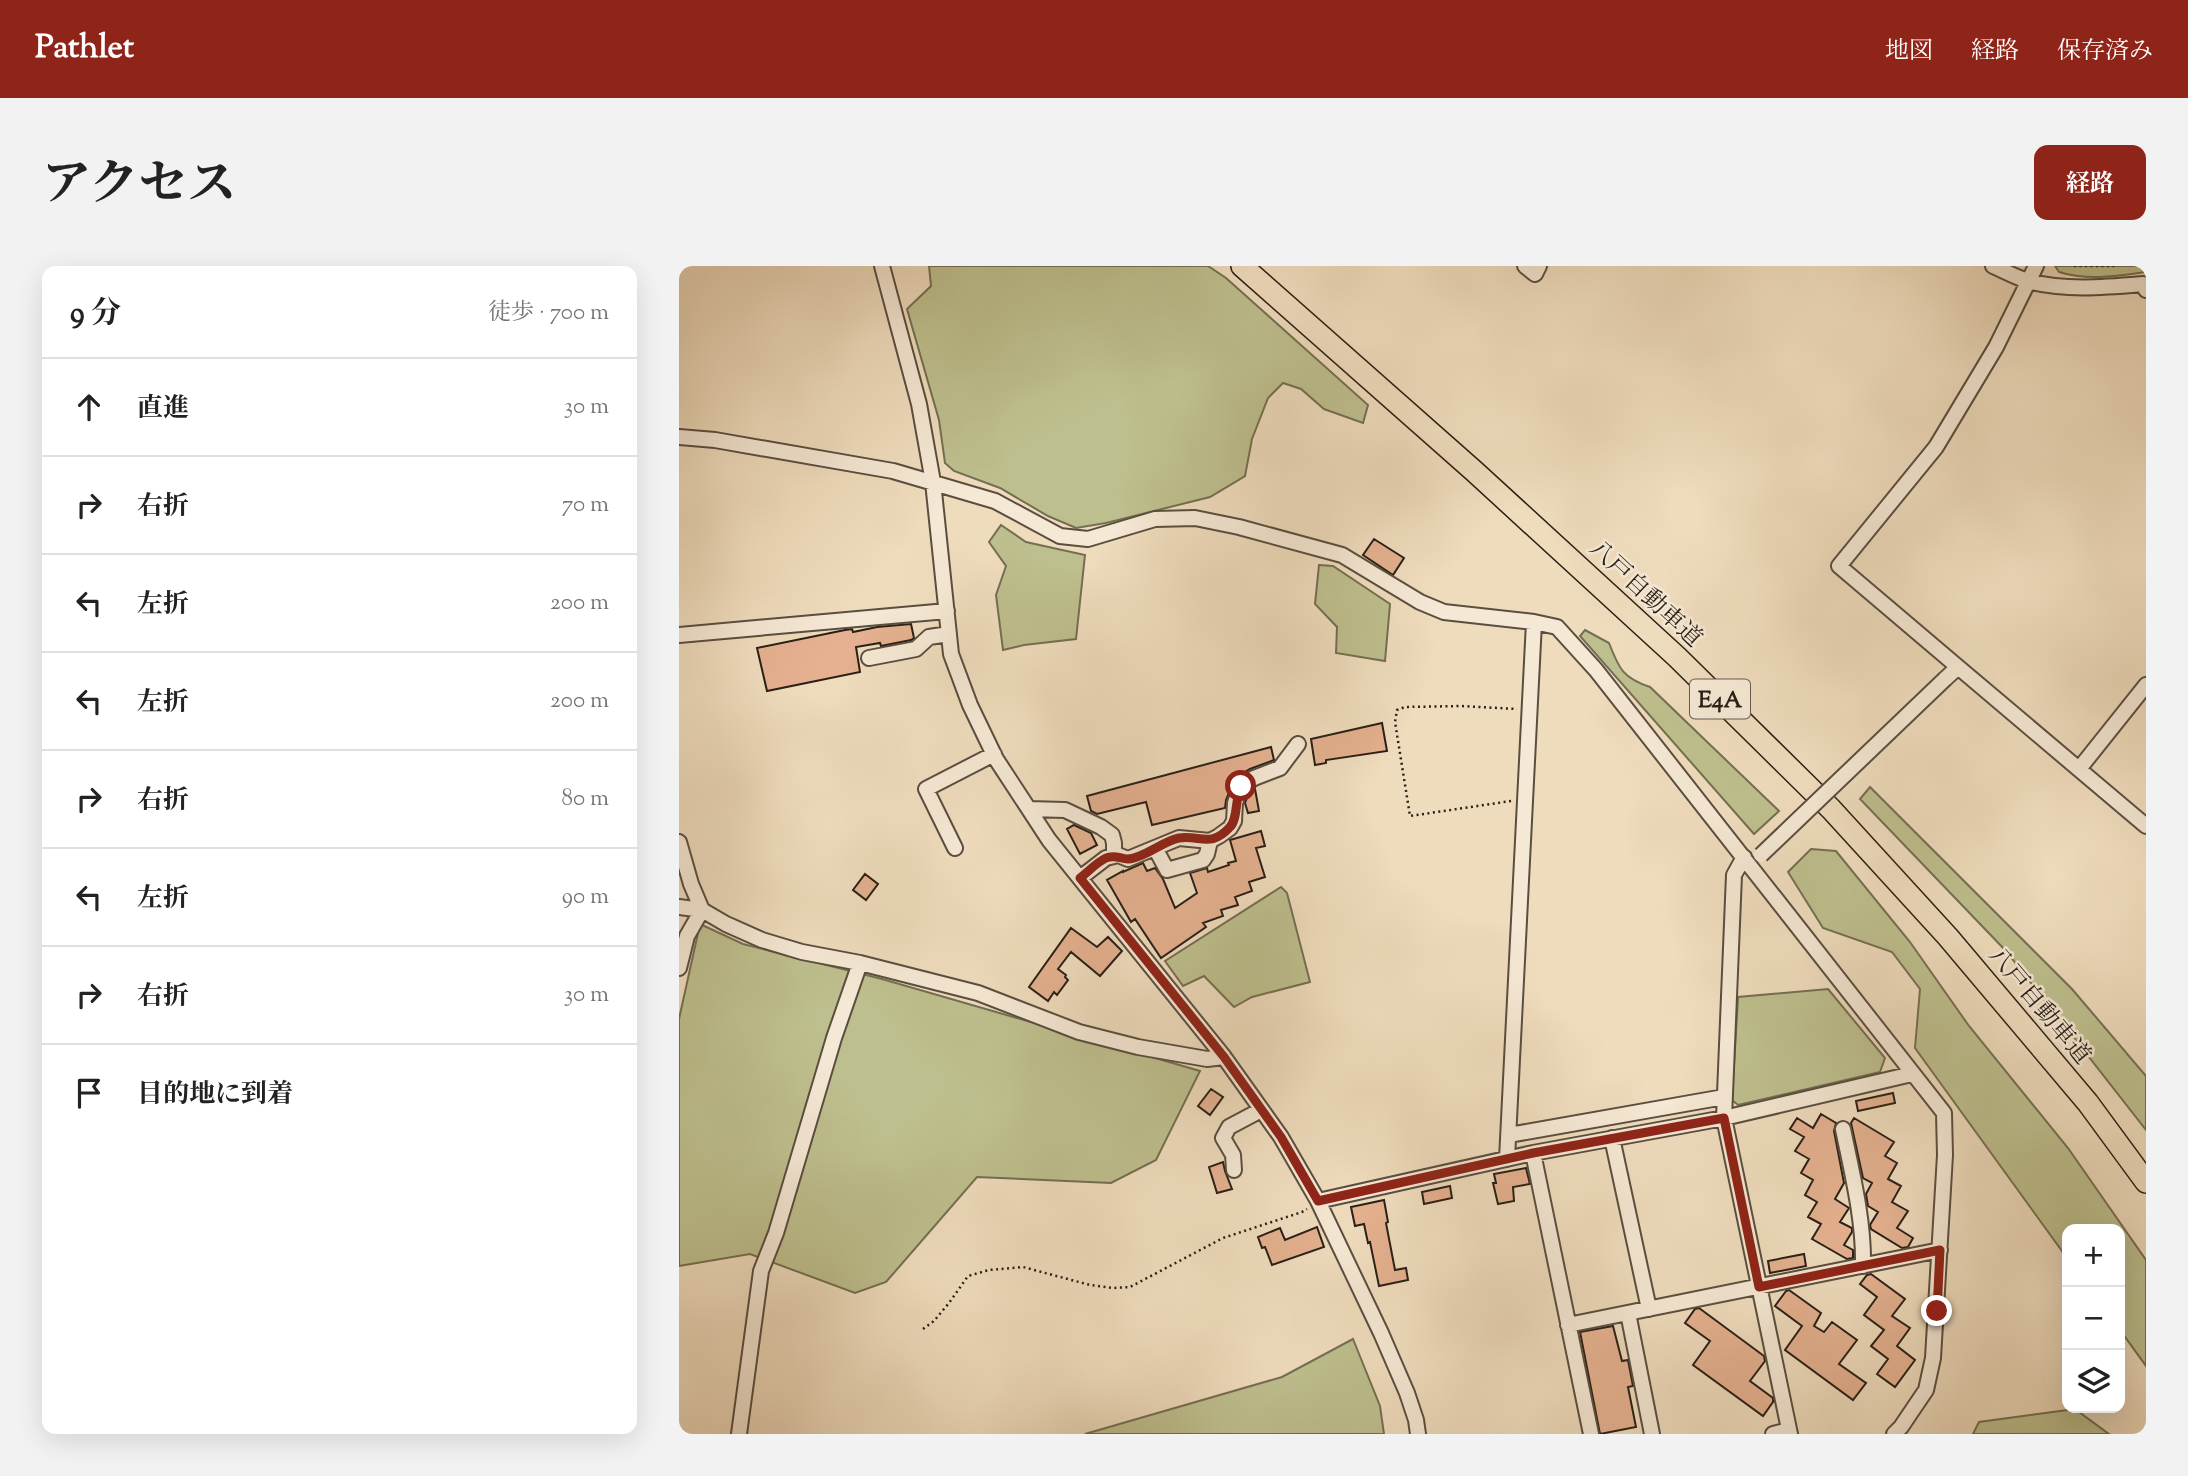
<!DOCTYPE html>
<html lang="ja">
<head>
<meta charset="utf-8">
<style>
	:root { --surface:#fff; --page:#f2f2f2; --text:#222; --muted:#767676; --line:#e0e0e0; --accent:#8f2418 }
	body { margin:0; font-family:"Sorts Mill Goudy","Noto Serif JP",serif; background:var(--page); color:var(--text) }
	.controls { position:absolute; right:21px; bottom:21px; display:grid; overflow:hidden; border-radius:14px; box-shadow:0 7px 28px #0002 }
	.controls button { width:63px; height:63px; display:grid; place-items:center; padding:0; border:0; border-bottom:2px solid var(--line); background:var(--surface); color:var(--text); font:35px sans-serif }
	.stop { position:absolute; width:21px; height:21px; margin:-16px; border:5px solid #8f2418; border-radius:50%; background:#fff }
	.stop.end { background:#8f2418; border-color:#fff; box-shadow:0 2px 7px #0008 }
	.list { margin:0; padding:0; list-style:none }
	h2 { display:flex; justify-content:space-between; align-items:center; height:91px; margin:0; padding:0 28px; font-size:30px }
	h2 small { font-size:23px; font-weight:400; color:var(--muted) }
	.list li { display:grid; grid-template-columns:46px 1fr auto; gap:21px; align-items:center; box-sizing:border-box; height:98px; padding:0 28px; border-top:2px solid var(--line) }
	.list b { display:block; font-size:26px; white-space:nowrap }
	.list em { font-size:23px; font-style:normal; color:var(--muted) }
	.icon { flex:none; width:38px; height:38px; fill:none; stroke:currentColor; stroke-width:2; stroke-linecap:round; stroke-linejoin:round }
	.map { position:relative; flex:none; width:1467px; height:1168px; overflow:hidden; border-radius:14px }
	header { display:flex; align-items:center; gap:42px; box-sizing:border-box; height:98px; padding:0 35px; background:var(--accent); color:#fff }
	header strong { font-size:33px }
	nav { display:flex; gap:38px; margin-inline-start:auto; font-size:24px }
	.intro { display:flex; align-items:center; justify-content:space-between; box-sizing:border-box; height:168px; padding:0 42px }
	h1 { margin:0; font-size:49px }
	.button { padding:18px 32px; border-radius:14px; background:var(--accent); color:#fff; font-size:24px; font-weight:700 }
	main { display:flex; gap:42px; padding:0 42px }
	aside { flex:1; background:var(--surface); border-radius:14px; box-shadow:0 7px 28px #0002 }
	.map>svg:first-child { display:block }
	.green { fill:#bebf8e; stroke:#746f52; stroke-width:2 }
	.building { fill:#e5b190; stroke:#291f17; stroke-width:2 }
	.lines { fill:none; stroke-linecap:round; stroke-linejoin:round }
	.minor-casing { stroke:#5a4e40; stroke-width:18 }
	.highway-casing { stroke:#291f17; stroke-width:24 }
	.path { stroke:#291f17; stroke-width:2.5; stroke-dasharray:2 3.5; stroke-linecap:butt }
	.minor { stroke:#f5e8d4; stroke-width:14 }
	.highway { stroke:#efdcbd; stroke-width:21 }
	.minor-bridge-casing { stroke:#5a4e40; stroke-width:18; stroke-linecap:butt }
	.minor-bridge { stroke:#f5e8d4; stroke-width:14 }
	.route { stroke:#8f2418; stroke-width:9 }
	.labels { text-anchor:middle; stroke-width:5; stroke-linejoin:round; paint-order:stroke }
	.shield { fill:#f5e8d4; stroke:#665b50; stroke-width:2 }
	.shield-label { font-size:23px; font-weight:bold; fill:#291f17 }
	.street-label { font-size:24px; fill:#291f17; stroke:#f5e8d4 }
</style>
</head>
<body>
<header>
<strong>Pathlet</strong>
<nav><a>地図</a><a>経路</a><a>保存済み</a></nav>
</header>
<div class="intro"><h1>アクセス</h1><a class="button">経路</a></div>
<main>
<aside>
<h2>9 分<small>徒歩 · 700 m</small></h2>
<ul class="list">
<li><svg class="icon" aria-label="ahead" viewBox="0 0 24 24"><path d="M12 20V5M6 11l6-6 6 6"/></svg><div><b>直進</b></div><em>30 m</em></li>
<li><svg class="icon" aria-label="right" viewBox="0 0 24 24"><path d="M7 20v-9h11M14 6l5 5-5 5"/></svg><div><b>右折</b></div><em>70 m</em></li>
<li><svg class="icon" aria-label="left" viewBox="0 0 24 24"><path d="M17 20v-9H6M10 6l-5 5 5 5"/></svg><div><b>左折</b></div><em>200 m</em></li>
<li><svg class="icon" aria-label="left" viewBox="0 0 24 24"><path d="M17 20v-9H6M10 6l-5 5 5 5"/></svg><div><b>左折</b></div><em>200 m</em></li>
<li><svg class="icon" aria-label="right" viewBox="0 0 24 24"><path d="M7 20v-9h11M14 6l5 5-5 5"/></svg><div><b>右折</b></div><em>80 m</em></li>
<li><svg class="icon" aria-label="left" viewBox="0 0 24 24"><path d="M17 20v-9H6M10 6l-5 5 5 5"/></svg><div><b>左折</b></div><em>90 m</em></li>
<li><svg class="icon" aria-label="right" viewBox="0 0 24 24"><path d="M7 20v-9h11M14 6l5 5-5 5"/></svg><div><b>右折</b></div><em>30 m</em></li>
<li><svg class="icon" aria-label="arrive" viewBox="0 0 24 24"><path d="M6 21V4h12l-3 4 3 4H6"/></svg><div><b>目的地に到着</b></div></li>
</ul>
</aside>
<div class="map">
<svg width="1467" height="1168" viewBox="0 0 1467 1168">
	<rect width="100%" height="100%" fill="#efdcbd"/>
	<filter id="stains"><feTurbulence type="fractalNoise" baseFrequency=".00286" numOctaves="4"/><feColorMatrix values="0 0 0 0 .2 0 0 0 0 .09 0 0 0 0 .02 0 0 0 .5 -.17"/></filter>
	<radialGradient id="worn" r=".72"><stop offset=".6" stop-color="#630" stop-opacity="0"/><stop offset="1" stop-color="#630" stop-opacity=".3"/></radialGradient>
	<!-- green -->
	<path class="green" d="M250 0H529L547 12 689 139 684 157 645 143 622 123 604 117 589 132 573 173 566 210 531 231 427 257 397 262 369 250 321 222 275 205 266 197 260 154 228 43 252 20Z
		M1376 0H1467V6C1438 10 1408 15 1380 6Z
		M322 259 347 276 406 289 397 373 345 379 324 384 317 329 327 300 310 276Z
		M640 299 654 300 711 338 706 395 657 387 658 361 636 338Z
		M906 364 930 377C940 403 944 412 971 421L1100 545 1075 568 901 370Z
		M1191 521 1393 723 1467 810V864L1327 685 1181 533Z
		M1132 583 1157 585 1231 676 1290 760 1389 882 1467 994V1100L1441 1064V963H1388V992L1236 782 1241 723 1213 686 1144 662 1109 606Z
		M602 621 608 627 631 716 573 731 555 741 525 710 504 720 486 695Z
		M21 658 64 678 203 713 521 805 477 894 432 917 298 911 207 1016 176 1027 71 988 0 1000V753Z
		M1149 723 1206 792 1201 806 1059 839 1053 834 1059 731Z
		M674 1073 701 1140 705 1168H406L603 1111Z
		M1396 1143 1430 1168H1294L1300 1156Z"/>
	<!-- building -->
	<path class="building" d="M695 273 725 292 714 309 684 289Z
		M232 358 235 372 232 374 202 380 201 377 177 381 181 406 88 425 78 382 166 364 173 363 174 366 198 361Z
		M703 457 708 485 647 494V497L636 499 632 473Z
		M592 481 595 494 571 503 556 512 547 534 546 542 473 559 467 536 418 548 412 545 408 530Z
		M576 523 580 545 569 547 566 537 570 526Z
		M395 559 412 567 418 579 401 588 388 563Z
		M582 565 586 580 577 582 586 611 570 616 573 625 556 631 559 639 542 644 544 650 524 657 527 661 482 692 456 653 452 656 428 614 444 605V606L464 597 468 605 476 602 484 613 496 642 518 627 511 607 528 602 529 606 550 599 549 597 557 595 551 574Z
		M186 608 199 618 187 634 174 624Z
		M392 662 418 681 429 671 443 685 421 710 392 686 379 703 387 709 386 711 389 714 378 729 375 726 369 735 350 721Z
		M532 823 544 831 531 849 519 840Z
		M1214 827 1216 837 1179 845 1177 835Z
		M1142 848 1157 857 1155 865 1165 917 1156 933 1170 942 1161 956 1173 962V966L1165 979 1174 984V992L1168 993 1133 973 1142 958 1129 951 1138 936 1126 929 1134 914 1122 907 1130 893 1116 885 1125 871 1111 863 1118 852 1134 862Z
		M1175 852 1215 876 1206 890 1218 897 1209 913 1222 920 1213 936 1229 945 1218 962 1234 972 1229 981 1223 982 1192 963 1191 959 1199 946 1189 940 1187 928 1193 917 1184 912 1172 857Z
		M544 896 546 905 553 923 538 927 530 901Z
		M847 902 851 918 834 921 835 935 819 938 814 917H817L815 908Z
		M771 920 773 932 745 938 743 926Z
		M705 934 709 956 707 957 716 1004 727 1002 729 1014 700 1020 691 976 689 977 685 958 676 960 672 941Z
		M638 961 645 981 593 999 586 981 583 982 579 971 601 962 606 974Z
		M1125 988 1127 1000 1091 1007 1089 995Z
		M1188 1009 1192 1008 1226 1033 1213 1050 1231 1062 1218 1080 1236 1094 1216 1121 1198 1108 1209 1093 1192 1080 1205 1064 1185 1049 1198 1031 1181 1018Z
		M1110 1024 1142 1047 1135 1060 1145 1066 1153 1056 1178 1074 1160 1098 1187 1117 1174 1134 1106 1084 1123 1060 1096 1040 1107 1025Z
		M1020 1042 1085 1090 1086 1095 1071 1115 1094 1132V1136L1084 1150 1014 1099 1031 1075 1006 1057 1016 1043Z
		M934 1060 943 1095 949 1094 954 1120 949 1121 957 1161 921 1168 901 1066Z"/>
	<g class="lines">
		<!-- minor casing -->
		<g class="minor-casing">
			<path id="minor" d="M203 0 240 138 254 216 272 388 291 439 317 493 370 574 545 791 602 871 639 935 702 1067 728 1127 737 1154 739 1168
				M846 0 856 8 860 0
				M1314 0C1326 5 1338 12 1349 15 1384 25 1428 21 1464 18L1467 24
				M0 171 36 174 214 205 316 235 381 270 409 273 476 253 516 252 560 261 663 289 741 336 765 346 855 356 878 361 917 404 1265 847 1266 889 1254 1092 1247 1124 1222 1161 1215 1168
				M0 369 268 345
				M190 392 237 383 250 371 270 368
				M1279 401 1467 560
				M1266 413 1279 401 1160 300 1257 181 1317 81 1357 0
				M1400 503 1467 419
				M350 543 386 544 422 561 433 569 435 577V590
				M0 576 12 618 23 644
				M276 582 247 523 315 488
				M476 582 488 604 524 594 528 588 531 575
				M1065 591 1055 609 1045 852 1111 1168
				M401 612 427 592 439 589 449 593 500 572 531 575 540 570 551 562 555 555 556 537 562 520 575 512 601 502 619 478
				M0 641 23 644 47 658 83 674 123 686 181 697 299 727 400 766 459 781 528 793 545 791
				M0 702 8 670 23 644
				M1164 863C1173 907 1185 954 1184 1000
				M830 869 1045 831
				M933 872 970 1043
				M854 887 912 1168
				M828 893 855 356
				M555 904 554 889 544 872 550 861 582 844
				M639 935 854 887 1045 852 1233 808
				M949 1047 973 1168
				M889 1059 1261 984
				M60 1168 82 1005 97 967 155 772 181 697
				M1094 1168 1110 1164"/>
		</g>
		<!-- highway casing -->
		<g class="highway-casing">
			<path id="highway" d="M563 0 795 205 998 391 1152 543 1269 671 1409 837 1467 916"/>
		</g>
		<!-- path -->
		<path class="path" d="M1395 0H1437
			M832 535 731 550 716 456 718 444 726 441 782 440 838 443
			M244 1063 255 1055 270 1037 289 1010 310 1004 344 1001 411 1019 434 1022 451 1021 544 972 623 946 628 943"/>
		<!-- minor -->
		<use href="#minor" class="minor"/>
		<!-- highway -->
		<use href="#highway" class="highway"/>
		<!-- minor-bridge casing -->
		<g class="minor-bridge-casing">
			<path id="minor-bridge" d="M1082 589 1266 413"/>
		</g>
		<!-- minor-bridge -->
		<use href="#minor-bridge" class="minor-bridge"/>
	</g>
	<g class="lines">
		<!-- route -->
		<path class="route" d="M562 520C556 532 559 553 551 561 532 582 522 569 500 572 484 575 465 592 449 593 441 593 436 588 427 592 418 596 409 606 401 612L545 791 602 871 639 935 854 887 1045 852 1080 1021 1261 984 1258 1045"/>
	</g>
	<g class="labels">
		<!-- shield labels -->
		<rect class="shield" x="1011" y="413.5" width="60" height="39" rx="5"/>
		<g class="shield-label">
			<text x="1041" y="441">E4A</text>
		</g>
		<!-- street labels -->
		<g class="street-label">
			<text transform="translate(967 327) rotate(43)" y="8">八戸自動車道</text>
			<text transform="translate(1361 739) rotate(50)" y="8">八戸自動車道</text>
		</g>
	</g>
	<rect width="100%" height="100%" filter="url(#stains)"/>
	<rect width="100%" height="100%" fill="url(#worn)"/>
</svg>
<div class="controls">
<button>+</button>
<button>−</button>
<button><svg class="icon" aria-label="layers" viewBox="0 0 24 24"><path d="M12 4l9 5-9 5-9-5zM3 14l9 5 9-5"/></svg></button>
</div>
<div class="stop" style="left:562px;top:520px"></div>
<div class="stop end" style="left:1258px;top:1045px"></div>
</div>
</main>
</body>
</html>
